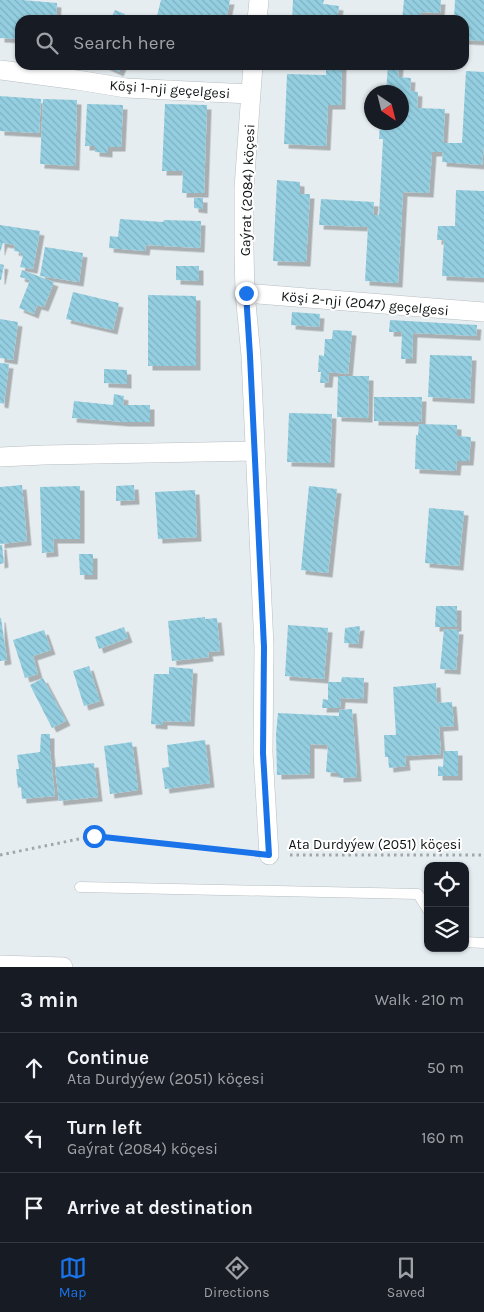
<!DOCTYPE html>
<html lang="en">
<head>
<meta charset="utf-8">
<style>
	:root { --surface:#171b24; --page:#242831; --text:#f1f3f6; --muted:#9ea1a6; --line:#363941; --accent:#1a73e8 }
	body { margin:0; font-family:Karla,sans-serif; background:var(--page); color:var(--text) }
	.controls { position:absolute; right:15px; bottom:15px; display:grid; overflow:hidden; border-radius:10px; box-shadow:0 1px 4px #0004 }
	.controls button { width:45px; height:45px; display:grid; place-items:center; padding:0; border:0; border-bottom:1px solid var(--line); background:var(--surface); color:var(--text); font:25px sans-serif }
	.compass { position:absolute; left:364px; top:85px; width:45px; height:45px; border-radius:50%; background:var(--surface); box-shadow:0 1px 4px #0004; rotate:145deg }
	.stop { position:absolute; width:15px; height:15px; margin:-11px; border:4px solid #1a73e8; border-radius:50%; background:#fff }
	.stop.end { background:#1a73e8; border-color:#fff; box-shadow:0 1px 5px #0008 }
	.list { margin:0; padding:0; list-style:none }
	h2 { display:flex; justify-content:space-between; align-items:center; height:65px; margin:0; padding:0 20px; font-size:21px }
	h2 small { font-size:16px; font-weight:400; color:var(--muted) }
	.list li { display:grid; grid-template-columns:32px 1fr auto; gap:15px; align-items:center; box-sizing:border-box; height:70px; padding:0 20px; border-top:1px solid var(--line) }
	.list b { display:block; font-size:19px; white-space:nowrap }
	.list p { margin:0; font-size:16px; white-space:nowrap; color:var(--muted) }
	.list em { font-size:16px; font-style:normal; color:var(--muted) }
	.icon { flex:none; width:28px; height:28px; fill:none; stroke:currentColor; stroke-width:2; stroke-linecap:round; stroke-linejoin:round }
	.map { position:relative; flex:none; width:484px; height:967px; overflow:hidden }
	.search { position:absolute; background:var(--surface); box-shadow:0 1px 4px #0004; left:15px; right:15px; top:15px; height:55px; display:flex; align-items:center; gap:12px; box-sizing:border-box; padding:0 18px; border-radius:15px; color:var(--muted); font-size:19px }
	.sheet { height:275px; background:var(--surface) }
	nav { display:flex; justify-content:space-around; align-items:center; box-sizing:border-box; height:70px; border-top:1px solid var(--line); background:var(--surface); font-size:14px; color:var(--muted) }
	nav a { display:grid; justify-items:center; gap:2px }
	nav .on { color:var(--accent) }
	.map>svg:first-child { display:block }
	.building { fill:url(#building-back-hatch); filter:url(#shadow) }
	.lines { fill:none; stroke-linecap:round; stroke-linejoin:round }
	.lane-casing { stroke:#b7bec1; stroke-width:11 }
	.street-casing { stroke:#b7bec1; stroke-width:20 }
	.path { stroke:#a1a6a9; stroke-width:3; stroke-dasharray:2.5 4; stroke-linecap:butt }
	.lane { stroke:#fff; stroke-width:10 }
	.street { stroke:#fff; stroke-width:19 }
	.route { stroke:#1a73e8; stroke-width:6 }
	.labels { text-anchor:middle; stroke-width:4; stroke-linejoin:round; paint-order:stroke }
	.street-label { font-size:14px; fill:#101314; stroke:#fff }
</style>
</head>
<body>
<div class="map">
<svg width="484" height="967" viewBox="0 0 484 967">
	<defs>
		<pattern id="building-back-hatch" width="6" height="6" patternUnits="userSpaceOnUse" patternTransform="scale(1.25)"><rect width="6" height="6" fill="#94cfe1"/><path d="M-1 5l2 2M0 0l6 6M5-1l2 2" fill="none" stroke="#7fb1c0"/></pattern>
		<filter id="shadow"><feDropShadow dx="4.5" dy="4.5" stdDeviation="0" flood-color="#0004"/></filter>
	</defs>
	<rect width="100%" height="100%" fill="#e6edf0"/>
	<!-- building -->
	<path class="building" d="M0 0H22L57 3 56 20H20V39L0 38Z
		M161 0H230L226 20H156Z
		M293 0H324L323 4 339 6 337 20H292Z
		M404 0H441L440 13 421 12V20H402Z
		M455 0H484V41L464 40V20H454Z
		M115 10 125 14 123 20H110Z
		M127 15 138 20H125Z
		M104 65H122L119 72Z
		M326 65H342L341 105H328L326 146 284 144 287 74 326 75Z
		M388 65H399L398 77 411 78 410 91 418 92 417 108 445 109 443 143H462L466 71 484 72V144L482 165 442 162 443 152H432L429 193 403 192 398 283 365 281 368 227 319 225 321 199 374 202 373 215H379L383 139H379L380 122H402V92H386Z
		M0 96 41 99 39 133 0 131Z
		M43 99 77 100 75 166 40 164Z
		M87 104 123 105 121 147H108V153L95 152V146H85Z
		M165 104 207 105 204 193H182L183 171H162Z
		M277 180 300 182V194H310L306 262 273 261Z
		M456 190 484 191V278L442 276 444 240H437L438 226H455Z
		M194 198H203V209L194 208Z
		M120 219 163 222 164 220 201 221 200 248 146 245 145 251 109 248 110 236 118 237Z
		M0 225 40 231 33 269 20 267 23 255H20L21 252 14 251 15 245 3 243 0 252Z
		M45 247 83 253 79 282 40 276Z
		M0 264 4 265 1 280H0Z
		M176 266H199V281L176 280Z
		M22 270 54 282 44 307 37 305 34 314 19 308 30 280 20 277Z
		M73 292 119 303 113 330 66 319Z
		M148 295 196 296V366H148Z
		M292 312 320 314 319 327 291 325Z
		M0 319 18 322 13 360 0 358Z
		M390 320 477 325 476 336 413 333 412 359H401L402 332H389Z
		M333 330 352 331 348 374 329 372 328 383H320L321 372H318L319 355 324 356 325 339H332Z
		M430 355 472 356 470 399 428 397Z
		M0 363 9 364 4 404 0 403Z
		M104 369 127 370V384L104 383Z
		M338 376H369L368 418 337 417Z
		M114 394 124 396 123 405H150V422H125L72 418 74 401 113 405Z
		M374 397H422L421 422 374 421Z
		M289 413 332 414 330 463 287 462Z
		M419 424 457 425V436L471 437 469 461H457L456 471 415 469 416 435H418Z
		M22 485 27 541 0 544V487Z
		M134 485 135 500 116 501V486Z
		M80 486V539H53L54 552 42 553 40 487Z
		M309 486 337 489 328 573 301 570Z
		M195 490 197 537 158 539 155 492Z
		M429 508 464 511 459 566 425 563Z
		M0 545H2L4 563 0 564Z
		M79 554H93V575H80Z
		M436 606H457V627H435Z
		M205 617V619L217 618 220 651 208 652 209 657 172 661 168 621Z
		M0 618H1L7 660 0 661Z
		M288 625 328 628 324 679 285 676Z
		M360 626 358 644 344 643 345 628Z
		M124 627 128 638 99 649 95 637Z
		M444 629 459 630 456 670 440 669Z
		M44 630 51 650 33 656 38 674 25 678 13 640Z
		M89 666 100 701 84 706 73 671Z
		M169 667 193 669 190 722 163 721V725L151 724 154 674H169Z
		M342 677 364 678 363 699 341 698 340 708H322L323 699 328 700V682H341Z
		M43 678 66 721 52 728 30 685Z
		M436 683 437 703 452 702 454 726 439 727 441 754 405 756 406 766 389 768 388 757H385L384 735H396L393 687Z
		M352 709 357 777 339 778V773L326 772 328 745 310 744V774L277 775 276 734 278 713 339 716V710Z
		M41 734H50V751L55 796 22 799 21 787 18 788 16 769H19L17 755 40 752Z
		M205 740 210 783 165 789 162 768 169 767 167 745Z
		M132 742 138 790 110 794 104 746Z
		M444 751H458V776H438V766L443 767Z
		M94 763 98 797 59 801 55 767Z"/>
	<g class="lines">
		<!-- lane casing -->
		<g class="lane-casing">
			<path id="lane" d="M80 887 418 894 428 910
				M465 942 484 943"/>
		</g>
		<!-- street casing -->
		<g class="street-casing">
			<path id="street" d="M257 20 259 0
				M253 65 244 188V250L245 293 251 356 264 647 263 753 269 855
				M0 70 77 80 126 88 250 94
				M245 293 484 312
				M0 457 44 455 255 451
				M0 965 63 967"/>
		</g>
		<!-- path -->
		<path class="path" d="M0 855 94 836 249 853
			M290 855H484"/>
		<!-- lane -->
		<use href="#lane" class="lane"/>
		<!-- street -->
		<use href="#street" class="street"/>
	</g>
	<g class="lines">
		<!-- route -->
		<path class="route" d="M94 836 269 855 263 753 264 647 250 356 246 293"/>
	</g>
	<g class="labels">
		<!-- street labels -->
		<g class="street-label">
			<text transform="translate(170 89) rotate(4)" y="5">Köşi 1-nji geçelgesi</text>
			<text transform="translate(247 190) rotate(-88)" y="5">Gaýrat (2084) köçesi</text>
			<text transform="translate(365 303) rotate(5)" y="5">Köşi 2-nji (2047) geçelgesi</text>
			<text x="375" y="849">Ata Durdyýew (2051) köçesi</text>
		</g>
	</g>
</svg>
<div class="controls">
<button><svg class="icon" aria-label="locate" viewBox="0 0 24 24"><circle cx="12" cy="12" r="6"/><path d="M12 2v4M12 18v4M2 12h4M18 12h4"/></svg></button>
<button><svg class="icon" aria-label="layers" viewBox="0 0 24 24"><path d="M12 4l9 5-9 5-9-5zM3 14l9 5 9-5"/></svg></button>
</div>
<svg class="compass" viewBox="-18 -18 36 36"><path d="M0-13l5 13h-10z" fill="#e53935"/><path d="M0 13l5-13h-10z" fill="#9ea1a6"/></svg>
<div class="stop" style="left:94px;top:836px"></div>
<div class="stop end" style="left:246px;top:293px"></div>
<div class="search"><svg class="icon" aria-label="search" viewBox="0 0 24 24"><circle cx="10" cy="10" r="6"/><path d="M15 15l6 6"/></svg>Search here</div>
</div>
<section class="sheet">
<h2>3 min<small>Walk · 210 m</small></h2>
<ul class="list">
<li><svg class="icon" aria-label="ahead" viewBox="0 0 24 24"><path d="M12 20V5M6 11l6-6 6 6"/></svg><div><b>Continue</b><p>Ata Durdyýew (2051) köçesi</p></div><em>50 m</em></li>
<li><svg class="icon" aria-label="left" viewBox="0 0 24 24"><path d="M17 20v-9H6M10 6l-5 5 5 5"/></svg><div><b>Turn left</b><p>Gaýrat (2084) köçesi</p></div><em>160 m</em></li>
<li><svg class="icon" aria-label="arrive" viewBox="0 0 24 24"><path d="M6 21V4h12l-3 4 3 4H6"/></svg><div><b>Arrive at destination</b></div></li>
</ul>
</section>
<nav>
<a class="on"><svg class="icon" aria-label="map" viewBox="0 0 24 24"><path d="M3 6l6-2 6 2 6-2v14l-6 2-6-2-6 2zM9 4v14M15 6v14"/></svg>Map</a>
<a><svg class="icon" aria-label="directions" viewBox="0 0 24 24"><path d="M12 3l9 9-9 9-9-9zM9 14v-3h6M13 9l2 2-2 2"/></svg>Directions</a>
<a><svg class="icon" aria-label="saved" viewBox="0 0 24 24"><path d="M7 4h10v16l-5-4-5 4z"/></svg>Saved</a>
</nav>
</body>
</html>
